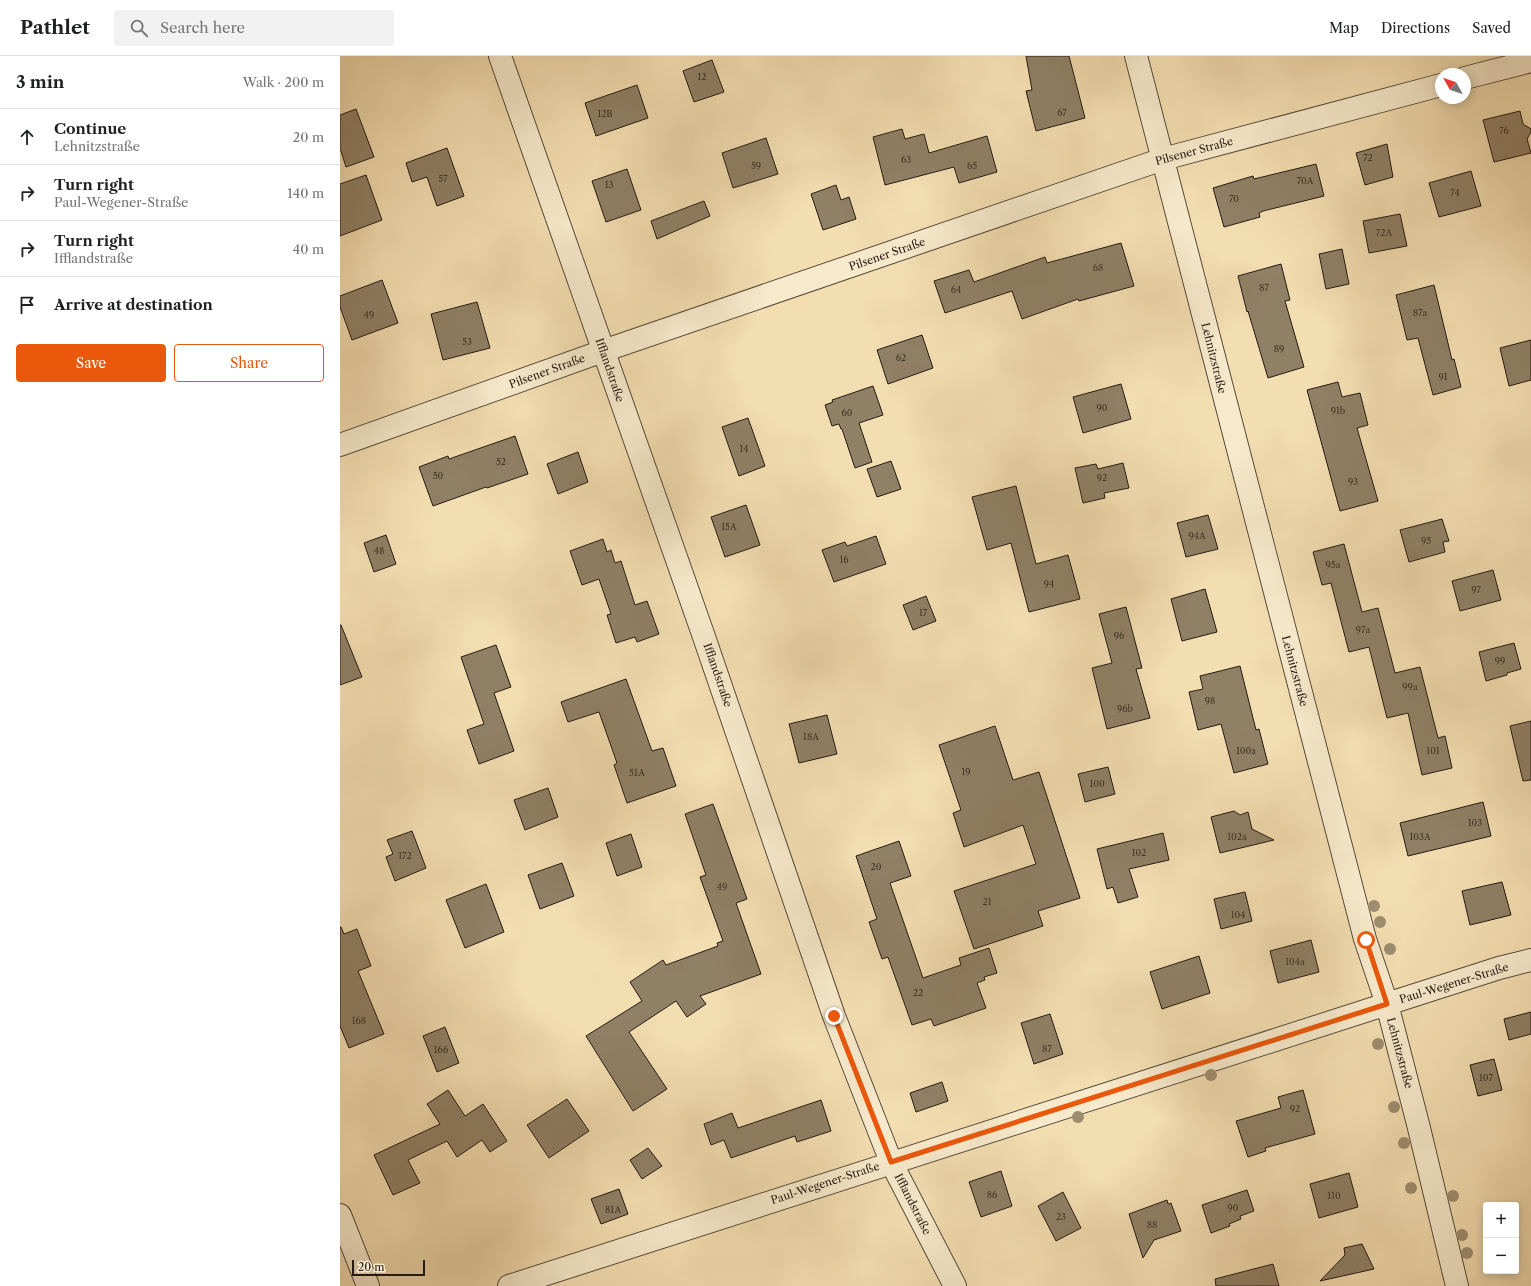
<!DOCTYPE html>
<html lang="en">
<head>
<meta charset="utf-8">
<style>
	:root { --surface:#fff; --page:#f2f2f2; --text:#202124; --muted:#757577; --line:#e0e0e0; --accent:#ea580c }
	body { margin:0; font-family:"Libre Caslon Text",serif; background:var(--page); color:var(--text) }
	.controls { position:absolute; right:12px; bottom:12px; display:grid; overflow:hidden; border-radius:4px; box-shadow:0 2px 10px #0003 }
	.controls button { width:36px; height:36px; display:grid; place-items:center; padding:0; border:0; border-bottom:1px solid var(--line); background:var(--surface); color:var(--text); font:20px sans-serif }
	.compass { position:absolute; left:1095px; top:12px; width:36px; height:36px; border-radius:50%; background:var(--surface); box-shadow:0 2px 10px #0003; rotate:310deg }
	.scale { position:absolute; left:12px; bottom:10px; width:73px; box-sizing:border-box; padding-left:4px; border:2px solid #251a14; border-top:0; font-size:11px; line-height:14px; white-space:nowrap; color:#251a14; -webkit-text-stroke:3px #f7eacc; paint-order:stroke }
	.stop { position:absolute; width:12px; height:12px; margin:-9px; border:3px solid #ea580c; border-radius:50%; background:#fff }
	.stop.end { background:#ea580c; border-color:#fff; box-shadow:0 1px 4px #0008 }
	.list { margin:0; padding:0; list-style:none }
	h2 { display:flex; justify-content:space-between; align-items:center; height:52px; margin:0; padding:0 16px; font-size:17px }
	h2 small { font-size:13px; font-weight:400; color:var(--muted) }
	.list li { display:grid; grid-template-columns:26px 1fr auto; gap:12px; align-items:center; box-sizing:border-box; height:56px; padding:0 16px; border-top:1px solid var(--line) }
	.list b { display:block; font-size:15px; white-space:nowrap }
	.list p { margin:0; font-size:13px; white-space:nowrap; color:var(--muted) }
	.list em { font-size:13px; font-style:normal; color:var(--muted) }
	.actions { display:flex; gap:8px; padding:12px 16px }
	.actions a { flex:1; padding:9px 0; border:1px solid var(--accent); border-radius:4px; text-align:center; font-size:14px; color:var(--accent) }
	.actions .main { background:var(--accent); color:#fff }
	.icon { flex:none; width:22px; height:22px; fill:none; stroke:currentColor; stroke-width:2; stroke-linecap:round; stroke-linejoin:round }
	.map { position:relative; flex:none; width:1191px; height:1230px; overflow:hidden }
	header { display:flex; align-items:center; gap:24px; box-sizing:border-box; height:56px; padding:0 20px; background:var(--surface); border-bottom:1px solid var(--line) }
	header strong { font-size:19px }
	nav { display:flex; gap:22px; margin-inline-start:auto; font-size:14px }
	.search { width:280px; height:36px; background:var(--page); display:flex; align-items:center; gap:10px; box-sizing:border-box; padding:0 14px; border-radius:4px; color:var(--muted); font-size:15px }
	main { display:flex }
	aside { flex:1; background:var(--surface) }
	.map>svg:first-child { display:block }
	.building { fill:#908066; stroke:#251a14 }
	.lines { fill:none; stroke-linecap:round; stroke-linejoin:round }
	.minor-casing { stroke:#584b3b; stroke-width:24 }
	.minor { stroke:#f7eacc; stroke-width:22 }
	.tree { fill:#9e8d70 }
	.route { stroke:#ea580c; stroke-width:5 }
	.labels { text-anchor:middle; stroke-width:3; stroke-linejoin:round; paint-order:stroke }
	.number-label { font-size:9px; fill:#403428 }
	.street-label { font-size:11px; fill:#251a14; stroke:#f7eacc }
</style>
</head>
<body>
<header>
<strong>Pathlet</strong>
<div class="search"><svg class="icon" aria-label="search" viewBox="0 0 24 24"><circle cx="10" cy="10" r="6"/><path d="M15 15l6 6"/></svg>Search here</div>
<nav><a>Map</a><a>Directions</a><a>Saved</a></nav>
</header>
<main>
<aside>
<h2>3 min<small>Walk · 200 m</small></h2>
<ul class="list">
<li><svg class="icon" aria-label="ahead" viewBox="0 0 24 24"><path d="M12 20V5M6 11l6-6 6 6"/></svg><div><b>Continue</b><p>Lehnitzstraße</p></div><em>20 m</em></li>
<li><svg class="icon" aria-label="right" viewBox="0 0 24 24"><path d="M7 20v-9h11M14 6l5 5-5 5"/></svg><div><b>Turn right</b><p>Paul-Wegener-Straße</p></div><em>140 m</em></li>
<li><svg class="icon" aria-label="right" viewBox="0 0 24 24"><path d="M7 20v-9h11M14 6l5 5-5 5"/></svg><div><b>Turn right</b><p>Ifflandstraße</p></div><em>40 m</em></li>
<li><svg class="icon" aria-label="arrive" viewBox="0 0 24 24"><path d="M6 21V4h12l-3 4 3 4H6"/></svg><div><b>Arrive at destination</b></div></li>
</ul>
<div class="actions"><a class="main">Save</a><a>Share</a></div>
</aside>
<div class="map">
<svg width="1191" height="1230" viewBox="0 0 1191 1230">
	<rect width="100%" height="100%" fill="#f3deb1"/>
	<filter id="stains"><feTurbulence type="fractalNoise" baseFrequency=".005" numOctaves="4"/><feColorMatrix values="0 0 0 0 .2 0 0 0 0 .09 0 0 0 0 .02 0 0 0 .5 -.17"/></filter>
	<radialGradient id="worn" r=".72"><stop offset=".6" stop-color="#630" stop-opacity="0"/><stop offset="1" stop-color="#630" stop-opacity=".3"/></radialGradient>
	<!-- building -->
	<path class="building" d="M686 0H729L745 62 696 75 686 35 692 34Z
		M372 4 384 36 354 46 343 15Z
		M297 29 308 62 256 80 245 47Z
		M16 53 34 101 6 111 0 92V59Z
		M1180 55 1183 68 1191 73V76L1187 83 1191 97 1154 106 1143 64Z
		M562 73 565 83 584 78 589 97 647 80 657 116 619 127 614 111 545 129 533 81Z
		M426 82 438 118 393 132 382 97Z
		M1047 88 1053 121 1025 129 1016 97Z
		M107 92 124 140 97 150 87 121 72 126 66 107Z
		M976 108 984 140 923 155 919 157 920 161 884 171 873 132 913 120 914 123Z
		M287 113 301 154 266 166 252 125Z
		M1131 115 1141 150 1099 161 1089 127Z
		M26 119 42 164 0 180V128Z
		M496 129 501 144 509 141 516 163 483 174 471 138Z
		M364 145 370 160 317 183 311 165Z
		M1060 158 1067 190 1029 197 1023 165Z
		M781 187 794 230 739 245 738 243 682 263 672 235 605 257 594 225 629 214 634 226 705 201 707 207Z
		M1002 193 1009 228 986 233 979 198Z
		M941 208 950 244 945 245 964 311 928 322 908 255 907 256 898 220Z
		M42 224 58 267 12 284 0 251V240Z
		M1094 229 1112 304 1114 303 1121 331 1093 339 1078 282 1067 284 1056 239Z
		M137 246 150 292 103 304 91 258Z
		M582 279 593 312 548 328 537 294Z
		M1191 284V324L1169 330 1160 292Z
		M998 326 1002 341 1020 337 1028 369 1017 372 1038 445 1000 455 967 334Z
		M781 328 791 363 743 377 733 341Z
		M533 330 543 359 519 367 532 406 515 412 502 373H501L499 368 492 370 485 349 493 346 492 344Z
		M408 362 425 410 399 420 382 371Z
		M175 380 188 418 147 432 146 431 93 450 79 411 108 400 109 403Z
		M238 396 248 426 218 438 207 408Z
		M551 405 561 433 537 441 527 413Z
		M783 407 789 432 764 437 765 442 743 447 735 412 756 408 758 413Z
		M676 430 696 508 728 499 740 543 689 556 671 487 647 494 632 441Z
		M406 449 420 489 385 501 371 461Z
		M868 459 878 493 846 501 837 467Z
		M1102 463 1109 485 1103 486 1105 496 1069 506 1060 474Z
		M46 479 56 508 34 516 24 487Z
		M536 480 546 508 494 526 482 494 505 486 507 490Z
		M263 483 267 496 271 494 275 507 281 505 295 549 307 545 319 578 297 586 295 581 276 587 267 559 271 558 259 523 242 529 230 495Z
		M1004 488 1022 556 1038 552 1055 617 1080 611 1098 682 1105 680 1112 712 1082 719 1068 657 1047 662 1029 591 1009 596 991 527 982 529 973 496Z
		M1153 514 1161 544 1120 555 1112 525Z
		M865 533 877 576 842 585 831 543Z
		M586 540 596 565 573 574 563 549Z
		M786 551 802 612 796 613 810 662 767 673 752 612 772 607 759 558Z
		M0 569H1L22 621 0 629Z
		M1174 587 1181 613 1167 617V619L1146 625 1139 596Z
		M156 589 171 631 154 637 174 695 139 708 127 674 144 668 121 601Z
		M900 610 916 674 919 673 928 708 894 717 881 668 858 674 849 636 863 633 860 620Z
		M286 623 312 695 323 692 336 730 287 747 274 709 277 707 259 656 228 666 221 646Z
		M487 659 497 698 459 707 449 668Z
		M1191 665V724L1183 725 1170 670Z
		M655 670 673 724 699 716 740 842 698 855 703 870 634 893 614 835 696 808 683 769 624 791 613 757 621 754 599 689Z
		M768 711 775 738 745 746 738 718Z
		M208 732 218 761 185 774 174 744Z
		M1143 746 1151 780 1068 800 1060 767Z
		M373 748 407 843 396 847 421 918 360 940 366 948 347 961 336 945 289 976 327 1033 293 1055 246 980 302 945 290 926 323 904 326 909 378 890 377 887 383 885 360 821 366 819 345 758Z
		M894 755 900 759 908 756 912 773 934 784 880 797 871 761Z
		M72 775 86 812 55 825 46 801 53 798 47 784Z
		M823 777 829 804 789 813 798 841 778 847 773 831 767 833 757 793Z
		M291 778 302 811 277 820 266 787Z
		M559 785 571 820 550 827 583 922 621 909 619 902 649 892 657 917 644 921 645 924 637 927 646 952 594 970 591 963 572 969 548 901 542 903 529 866 537 863 516 800Z
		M222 807 234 840 200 853 188 819Z
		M1162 826 1171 859 1130 869 1122 835Z
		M146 828 164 876 125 892 106 844Z
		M905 836 912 865 881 873 874 843Z
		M0 871H1L4 878 17 873 31 910 18 915 44 978 9 992 0 970Z
		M971 884 979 916 938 927 930 895Z
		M859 900 870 937 822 953 810 916Z
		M1191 956V978L1169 984 1164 963Z
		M710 958 723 998 694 1008 681 967Z
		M105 971 119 1007 97 1016 83 980Z
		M1154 1003 1162 1034 1138 1040 1130 1009Z
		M602 1026 608 1045 576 1056 570 1037Z
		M108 1034 125 1060 143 1048 167 1085 150 1096 142 1084 117 1101 107 1085 68 1104 80 1127 53 1139 34 1099 100 1068 87 1048Z
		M963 1034 975 1078 925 1092 926 1095 908 1101 896 1065 941 1052 938 1041Z
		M227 1043 249 1075 209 1102 187 1069Z
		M481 1044 491 1075 457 1086 455 1080 391 1102 384 1084 371 1089 364 1068 392 1057 398 1072Z
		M308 1092 322 1110 302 1123 290 1104Z
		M661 1115 672 1150 641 1161 629 1126Z
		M1009 1117 1018 1151 979 1162 970 1128Z
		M279 1133 288 1158 261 1168 251 1143Z
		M907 1134 914 1155 900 1160 901 1163 889 1168 890 1170 871 1177 862 1149Z
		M723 1136 741 1172 716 1185 698 1150Z
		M827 1144 828 1148 831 1147 841 1175 814 1184 803 1202 789 1158Z
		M1022 1188 1034 1213 980 1225 1005 1199 1004 1192Z
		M933 1208 939 1230H876L875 1223Z"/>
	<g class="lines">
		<!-- minor casing -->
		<g class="minor-casing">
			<path id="minor" d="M160 0 363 578 494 960 551 1106 615 1230
				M796 0 1025 883 1047 948 1078 1068 1117 1230
				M1125 22 1191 5
				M0 389 263 295 823 103 1101 29
				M0 1159 28 1230
				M169 1230 1047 948 1159 912 1191 904"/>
		</g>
		<!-- minor -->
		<use href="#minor" class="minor"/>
	</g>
	<!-- trees -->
	<g class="tree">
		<circle cx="1034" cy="850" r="6"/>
		<circle cx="1040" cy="866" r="6"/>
		<circle cx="1050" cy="893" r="6"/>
		<circle cx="1038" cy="988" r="6"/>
		<circle cx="871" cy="1019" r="6"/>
		<circle cx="1054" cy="1051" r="6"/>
		<circle cx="738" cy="1061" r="6"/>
		<circle cx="1064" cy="1087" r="6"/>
		<circle cx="1071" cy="1132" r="6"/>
		<circle cx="1113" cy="1140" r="6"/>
		<circle cx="1122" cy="1179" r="6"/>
		<circle cx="1127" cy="1197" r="6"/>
	</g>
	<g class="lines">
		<!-- route -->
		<path class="route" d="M494 960 551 1106 1047 948 1026 884"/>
	</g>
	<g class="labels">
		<!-- number labels -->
		<g class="number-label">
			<text x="362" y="24">12</text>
			<text x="722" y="60">67</text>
			<text x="265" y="61">12B</text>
			<text x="1164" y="78">76</text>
			<text x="1028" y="105">72</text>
			<text x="566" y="107">63</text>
			<text x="416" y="113">59</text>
			<text x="632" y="113">65</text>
			<text x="103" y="126">57</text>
			<text x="965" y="128">70A</text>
			<text x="269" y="132">13</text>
			<text x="1115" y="140">74</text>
			<text x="894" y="146">70</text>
			<text x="1044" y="180">72A</text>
			<text x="758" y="215">68</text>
			<text x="924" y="235">87</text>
			<text x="616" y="237">64</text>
			<text x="1080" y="260">87a</text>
			<text x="29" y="262">49</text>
			<text x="127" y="289">53</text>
			<text x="939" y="296">89</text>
			<text x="561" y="305">62</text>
			<text x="1103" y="324">91</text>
			<text x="762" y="355">90</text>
			<text x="998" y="358">91b</text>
			<text x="507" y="360">60</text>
			<text x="404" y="396">14</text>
			<text x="161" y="409">52</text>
			<text x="98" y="423">50</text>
			<text x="762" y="425">92</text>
			<text x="1013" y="429">93</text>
			<text x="389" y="474">15A</text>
			<text x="857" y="483">94A</text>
			<text x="1086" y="488">95</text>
			<text x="39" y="498">48</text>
			<text x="504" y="507">16</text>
			<text x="993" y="512">95a</text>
			<text x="709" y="531">94</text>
			<text x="1136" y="537">97</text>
			<text x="583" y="560">17</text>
			<text x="1023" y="577">97a</text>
			<text x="779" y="583">96</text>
			<text x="1160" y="608">99</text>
			<text x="1070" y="634">99a</text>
			<text x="870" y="648">98</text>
			<text x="785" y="656">96b</text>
			<text x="471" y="684">18A</text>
			<text x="906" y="698">100a</text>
			<text x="1093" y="698">101</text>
			<text x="626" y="719">19</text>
			<text x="297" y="720">51A</text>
			<text x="757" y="731">100</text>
			<text x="1135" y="770">103</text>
			<text x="897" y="784">102a</text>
			<text x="1080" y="784">103A</text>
			<text x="799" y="800">102</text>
			<text x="65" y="803">172</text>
			<text x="536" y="814">20</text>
			<text x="382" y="834">49</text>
			<text x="647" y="849">21</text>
			<text x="898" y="862">104</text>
			<text x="955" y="909">104a</text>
			<text x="578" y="940">22</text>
			<text x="19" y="968">168</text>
			<text x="707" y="996">87</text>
			<text x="101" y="997">166</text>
			<text x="1146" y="1025">107</text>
			<text x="955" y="1056">92</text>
			<text x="652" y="1142">86</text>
			<text x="994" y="1143">110</text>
			<text x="893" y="1155">90</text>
			<text x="273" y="1157">81A</text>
			<text x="721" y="1164">23</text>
			<text x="812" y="1172">88</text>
		</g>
		<!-- street labels -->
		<g class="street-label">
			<text transform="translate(854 95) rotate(-15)" y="4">Pilsener Straße</text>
			<text transform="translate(547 198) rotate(-19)" y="4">Pilsener Straße</text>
			<text transform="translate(874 302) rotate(76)" y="4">Lehnitzstraße</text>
			<text transform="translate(270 314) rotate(71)" y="4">Ifflandstraße</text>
			<text transform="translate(207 315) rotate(-20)" y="4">Pilsener Straße</text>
			<text transform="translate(955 615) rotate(75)" y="4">Lehnitzstraße</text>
			<text transform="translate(378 619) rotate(71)" y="4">Ifflandstraße</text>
			<text transform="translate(1114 927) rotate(-17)" y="4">Paul-Wegener-Straße</text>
			<text transform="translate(1060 997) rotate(75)" y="4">Lehnitzstraße</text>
			<text transform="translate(485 1127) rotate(-18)" y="4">Paul-Wegener-Straße</text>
			<text transform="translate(573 1148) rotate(63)" y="4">Ifflandstraße</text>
		</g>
	</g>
	<rect width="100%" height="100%" filter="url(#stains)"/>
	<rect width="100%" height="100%" fill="url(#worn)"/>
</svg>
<div class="controls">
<button>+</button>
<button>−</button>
</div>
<svg class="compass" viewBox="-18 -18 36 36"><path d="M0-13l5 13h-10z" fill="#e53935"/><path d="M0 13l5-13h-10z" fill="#757577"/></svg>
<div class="scale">20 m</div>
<div class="stop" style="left:1026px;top:884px"></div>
<div class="stop end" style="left:494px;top:960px"></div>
</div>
</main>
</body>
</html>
